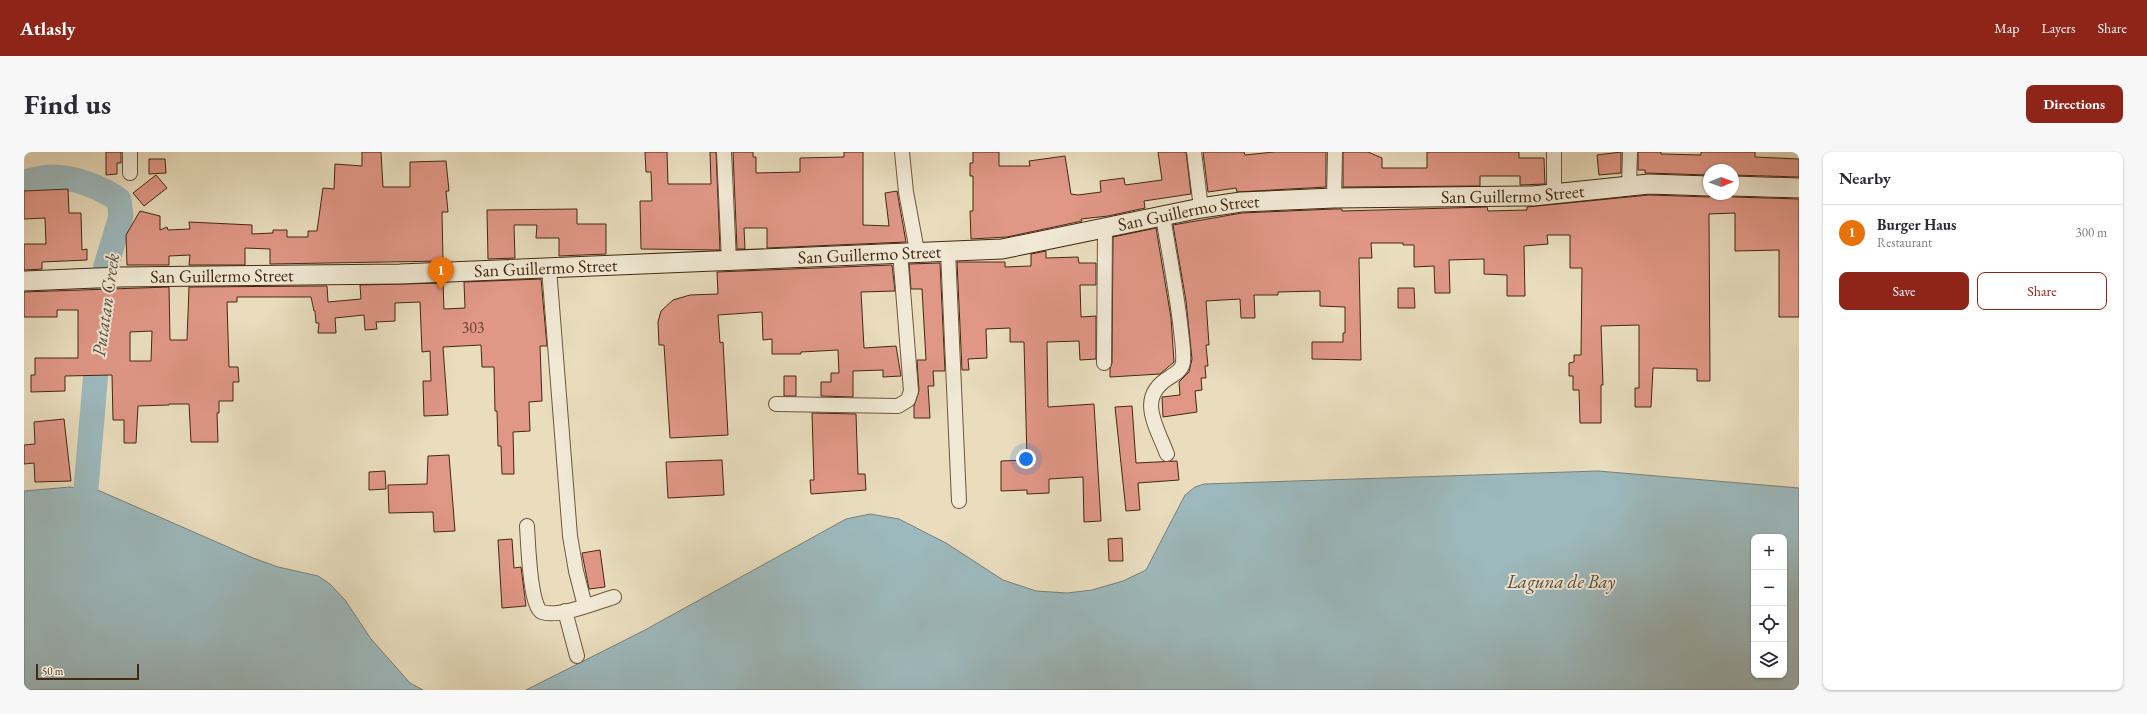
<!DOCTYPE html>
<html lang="en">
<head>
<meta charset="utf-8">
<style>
	:root { --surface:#fff; --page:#f7f7f7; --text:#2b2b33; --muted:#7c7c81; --line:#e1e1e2; --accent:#8f2418 }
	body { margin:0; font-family:"EB Garamond",serif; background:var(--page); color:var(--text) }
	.controls { position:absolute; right:12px; bottom:12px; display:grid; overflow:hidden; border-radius:8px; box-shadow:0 1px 3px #0004 }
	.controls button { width:36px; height:36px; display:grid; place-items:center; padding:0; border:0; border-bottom:1px solid var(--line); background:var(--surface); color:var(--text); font:20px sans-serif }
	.compass { position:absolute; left:1679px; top:12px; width:36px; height:36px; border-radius:50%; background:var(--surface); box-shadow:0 1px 3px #0004; rotate:89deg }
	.scale { position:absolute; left:12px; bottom:10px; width:103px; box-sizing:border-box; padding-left:4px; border:2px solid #442811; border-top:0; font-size:11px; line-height:14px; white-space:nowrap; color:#442811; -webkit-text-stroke:3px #f1e9d5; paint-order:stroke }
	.you { position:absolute; left:1002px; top:307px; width:14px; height:14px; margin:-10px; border:3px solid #fff; border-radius:50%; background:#1a73e8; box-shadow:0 0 0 6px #1a73e833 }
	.badge { display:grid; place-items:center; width:26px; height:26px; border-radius:50%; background:var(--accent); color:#fff; font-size:13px; font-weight:700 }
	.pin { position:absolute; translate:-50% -33px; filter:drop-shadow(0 1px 2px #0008) }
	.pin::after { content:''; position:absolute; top:21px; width:14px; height:12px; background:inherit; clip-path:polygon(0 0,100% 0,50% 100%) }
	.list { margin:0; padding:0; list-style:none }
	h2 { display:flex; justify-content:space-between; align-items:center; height:52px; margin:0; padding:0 16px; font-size:17px }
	h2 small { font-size:13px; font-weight:400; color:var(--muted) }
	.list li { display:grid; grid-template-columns:26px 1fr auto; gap:12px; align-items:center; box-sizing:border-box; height:56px; padding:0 16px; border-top:1px solid var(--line) }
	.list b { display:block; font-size:15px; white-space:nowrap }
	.list p { margin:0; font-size:13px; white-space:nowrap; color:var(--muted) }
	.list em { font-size:13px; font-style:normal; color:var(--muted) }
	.actions { display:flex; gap:8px; padding:12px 16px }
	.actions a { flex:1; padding:9px 0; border:1px solid var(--accent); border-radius:8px; text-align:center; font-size:14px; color:var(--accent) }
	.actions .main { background:var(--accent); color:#fff }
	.icon { flex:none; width:22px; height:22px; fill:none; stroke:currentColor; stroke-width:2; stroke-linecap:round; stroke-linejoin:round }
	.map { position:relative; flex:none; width:1775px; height:538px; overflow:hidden; border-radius:8px }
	header { display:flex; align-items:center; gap:24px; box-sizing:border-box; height:56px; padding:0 20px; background:var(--accent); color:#fff }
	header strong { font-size:19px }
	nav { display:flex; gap:22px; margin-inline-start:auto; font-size:14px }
	.intro { display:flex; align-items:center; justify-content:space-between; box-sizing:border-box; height:96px; padding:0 24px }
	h1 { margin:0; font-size:28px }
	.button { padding:10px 18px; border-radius:8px; background:var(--accent); color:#fff; font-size:14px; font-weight:700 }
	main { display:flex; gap:24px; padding:0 24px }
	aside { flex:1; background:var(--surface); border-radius:8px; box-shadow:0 1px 3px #0004 }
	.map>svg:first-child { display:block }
	.water { fill:#9db9bd; stroke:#797f78; fill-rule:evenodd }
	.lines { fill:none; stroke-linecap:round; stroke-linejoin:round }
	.river { stroke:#9db9bd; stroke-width:25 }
	.building { fill:#e09786; stroke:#442811; fill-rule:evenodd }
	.street-casing { stroke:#6d553c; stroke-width:16 }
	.secondary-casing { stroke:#442811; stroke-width:21 }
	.street { stroke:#f1e9d5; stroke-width:14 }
	.secondary { stroke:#f1e9d5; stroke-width:19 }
	.labels { text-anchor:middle; stroke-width:4; stroke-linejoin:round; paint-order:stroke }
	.number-label { font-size:16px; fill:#6b442e }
	.street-label { font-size:18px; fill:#442811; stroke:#f1e9d5 }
	.water-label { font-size:19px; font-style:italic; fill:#5a4c3c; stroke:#f1e9d5 }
</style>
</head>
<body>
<header>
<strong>Atlasly</strong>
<nav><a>Map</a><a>Layers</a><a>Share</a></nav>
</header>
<div class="intro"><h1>Find us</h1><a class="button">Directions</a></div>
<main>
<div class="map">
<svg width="1775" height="538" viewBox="0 0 1775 538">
	<rect width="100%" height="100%" fill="#e9ddbe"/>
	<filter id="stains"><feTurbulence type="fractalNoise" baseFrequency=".005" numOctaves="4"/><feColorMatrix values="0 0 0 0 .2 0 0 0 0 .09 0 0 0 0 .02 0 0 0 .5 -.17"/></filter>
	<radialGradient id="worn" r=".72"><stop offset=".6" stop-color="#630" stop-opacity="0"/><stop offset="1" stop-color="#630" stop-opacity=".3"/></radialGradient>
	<!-- water -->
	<path class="water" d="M1574 319 1775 336V538H502L621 478 822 367 846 362 875 367 922 391 979 428 1012 439 1043 441 1068 438 1099 429 1122 418 1161 343 1171 335 1180 332ZM1730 385H1760V523H1730Z
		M46 335 76 339 229 406 254 415 294 424 306 432 321 448 347 487 386 531 399 538H0V339Z"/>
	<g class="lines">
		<!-- river -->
		<path class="river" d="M0 30C9 28 19 25 28 25 50 25 77 35 95 48L97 64 82 114 79 138 62 336"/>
	</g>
	<!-- building -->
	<path class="building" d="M82 0H97V11H93V22L82 23Z
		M338 0H357L359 35H386V10L422 9 425 39H422L424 60H418L419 109 246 112V97L221 96V113H165L166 103 145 104V113H103L102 83 116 59 136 64V78L143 75 144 78 166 77 165 70 228 73V82L249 81V78H263V85H284V79H293L299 36 310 37 311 12 338 14Z
		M621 0H643L644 32H687L686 0H692L696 98 617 97 616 49H628L627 20H622Z
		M709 0H729V5H732V21L776 20V6L820 5V0H839V73L865 74 861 41 873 39 882 90 743 96V76H720L721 97H713Z
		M949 0H975V14H1006L1005 9 1041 4 1047 42 1054 43 1077 40 1076 29 1100 26 1101 33 1138 28 1134 0H1162L1167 42 1120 49 1121 56 1084 64 1057 67 1058 69 983 85 947 87 946 59H949V24H946V11H949Z
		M1179 0H1220L1221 3 1250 0H1302V35L1213 40 1212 36 1184 40Z
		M1319 0H1344L1358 6V16H1403V0H1495V6H1520L1521 32 1496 33V24H1456V34L1319 35Z
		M1597 0V21L1575 23 1573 3Z
		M1614 0H1637V2L1677 3V0H1731V5L1775 7V25L1709 23V18H1685V23L1621 21V18H1614Z
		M125 7H141L142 21 125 22Z
		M132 23 143 36 120 54 109 41Z
		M44 37 45 61H57L58 98 63 97V108L18 110V117L0 118V92H22L21 66 0 67V39Z
		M1692 42H1702L1709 45 1775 47V165H1755V98L1711 99V61L1685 62 1686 229H1673V217L1629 216 1627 255H1611V236H1615V173L1577 174 1579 233H1577V271H1556L1555 238H1549V224H1545V211L1550 210V203H1557L1558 116H1546V83H1523L1524 92 1500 94 1501 144H1483V123L1460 122V107L1425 108 1426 141H1411L1410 114 1390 115V93H1379V91H1347L1348 106H1335L1337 208 1288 207V190H1319V181H1321V155L1296 154V139L1254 140V143H1230L1231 166H1217L1216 147 1182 149 1185 193H1182L1184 214H1181L1182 226H1177L1178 238 1171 239 1173 260 1139 265 1138 245 1156 243 1155 230 1165 220 1168 207 1162 149 1149 73 1218 61 1310 57H1318V59L1463 55 1464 59 1503 58V55L1625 43 1685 45Z
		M553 57V72H582V102L535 104V86H512L513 73H490L491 106 464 107 463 58Z
		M1132 76 1147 166 1150 210 1136 222 1086 225V217L1088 211 1089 85Z
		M1022 99V106L1054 105 1055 111H1072V133H1056L1057 165 1072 164V207L1056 208 1055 189 1023 190 1024 255 1070 252 1077 369 1060 370 1059 325 1025 327V341L1003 342V338L977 339V309L1003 308 1000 190H986V176L962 177 963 206 944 207 945 218H938L933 110H981V115L1007 114V102Z
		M916 111 921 219H909L910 234H904L906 266H890V254L895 239 893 208H902L898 137H887L885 112Z
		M868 113 871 139 837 140 840 196 872 194 877 224 859 225V218L829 219V245L797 244V230H807V221H815L814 198 777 200V202H748V187L739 188 738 160 694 163 696 191 699 190 704 283 646 286 640 193H635L634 170 637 159 649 148 666 143 694 142 693 120Z
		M517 127 523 194H516L518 249 505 250 506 279 489 280 490 322H478L477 294H474L473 259H471L470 215H458L457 193 419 195 424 263 400 264 399 229H407L406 199 398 200 396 150 371 151V169L352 170 353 177 341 178 340 163 311 166 312 181H294L295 171H292L291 159H290L287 145H213V150H203L205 215H214L215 230H209V249H195V261H193L194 290H167L165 252H145V253L114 254 112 291H100V268H89L88 223 41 224V239L7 240V223H11V206H54V158H33V165H0V140L145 135 146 188H163L165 135 303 134 304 150 337 147 336 133 419 131 420 157 441 156 440 130ZM128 179 127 209H106V180Z
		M1374 136H1390L1391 156H1374Z
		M760 224H772V244H760Z
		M1108 254 1112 311 1153 309 1155 328 1114 331 1116 358 1102 359 1091 255Z
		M788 261 832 262 834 322H841L842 338 787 342 786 328H790Z
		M40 267 47 329 11 330 10 311 0 312V293L11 292 10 270Z
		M425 303 431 379 410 380 409 360 365 361 364 333 403 332 404 304Z
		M698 308 700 343 644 346 642 310Z
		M361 319 362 337 345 338V320Z
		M1098 386 1099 409H1085L1084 387Z
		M488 387 490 416 497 415 502 454 478 456 474 388Z
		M576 398 581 435 565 437 558 401Z"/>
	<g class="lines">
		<!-- street casing -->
		<g class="street-casing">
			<path id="street" d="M106 0V21
				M700 0 705 109
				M878 0 882 40 893 99
				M1170 0 1177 56
				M1530 0V43
				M1605 33 1606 0
				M1310 46 1311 0
				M1139 64C1145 102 1153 141 1157 179 1158 189 1160 200 1159 210 1158 218 1152 221 1146 225 1112 245 1132 273 1143 302
				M924 99 935 349
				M525 116 546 384 552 419 561 454
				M1080 211 1081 77
				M752 252 874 254 884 248 887 239 876 100
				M503 374C504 389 506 456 518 460 535 466 573 450 590 445
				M541 459 553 504"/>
		</g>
		<!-- secondary casing -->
		<g class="secondary-casing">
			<g id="secondary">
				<path d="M1709 34 1775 36"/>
				<path id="s1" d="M0 129 96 125 376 122 978 97 1177 56 1217 50 1310 46 1509 44 1625 32 1685 34"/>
			</g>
		</g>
		<!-- street -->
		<use href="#street" class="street"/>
		<!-- secondary -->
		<use href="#secondary" class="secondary"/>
	</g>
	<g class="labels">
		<!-- number labels -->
		<g class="number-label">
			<text x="449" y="181">303</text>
		</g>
		<!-- street labels -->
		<g class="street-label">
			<text dy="6" stroke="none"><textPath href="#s1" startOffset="1494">San Guillermo Street</textPath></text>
			<text dy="6" stroke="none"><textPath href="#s1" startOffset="1169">San Guillermo Street</textPath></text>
			<text dy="6" stroke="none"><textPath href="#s1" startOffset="846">San Guillermo Street</textPath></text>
			<text dy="6" stroke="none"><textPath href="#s1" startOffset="522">San Guillermo Street</textPath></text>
			<text dy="6" stroke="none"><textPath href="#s1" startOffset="198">San Guillermo Street</textPath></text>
		</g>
		<!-- water labels -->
		<g class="water-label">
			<text transform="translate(81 153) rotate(-82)" y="7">Putatan Creek</text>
			<text x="1537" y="436">Laguna de Bay</text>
		</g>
	</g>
	<rect width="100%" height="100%" filter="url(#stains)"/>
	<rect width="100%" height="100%" fill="url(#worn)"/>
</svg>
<div class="controls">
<button>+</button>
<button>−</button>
<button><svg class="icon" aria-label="locate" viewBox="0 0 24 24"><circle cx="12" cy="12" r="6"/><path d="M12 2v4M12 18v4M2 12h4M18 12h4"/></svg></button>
<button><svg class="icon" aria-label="layers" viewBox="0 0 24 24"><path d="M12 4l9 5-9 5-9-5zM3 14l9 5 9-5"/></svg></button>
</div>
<svg class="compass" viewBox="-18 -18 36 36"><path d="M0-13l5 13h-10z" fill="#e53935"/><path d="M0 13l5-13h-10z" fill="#7c7c81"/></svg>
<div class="scale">50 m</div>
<div class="you"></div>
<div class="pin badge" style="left:417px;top:138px;background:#e8710a">1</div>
</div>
<aside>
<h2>Nearby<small></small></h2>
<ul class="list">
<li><span class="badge" style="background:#e8710a">1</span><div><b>Burger Haus</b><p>Restaurant</p></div><em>300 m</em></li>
</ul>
<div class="actions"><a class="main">Save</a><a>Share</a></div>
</aside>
</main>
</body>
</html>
